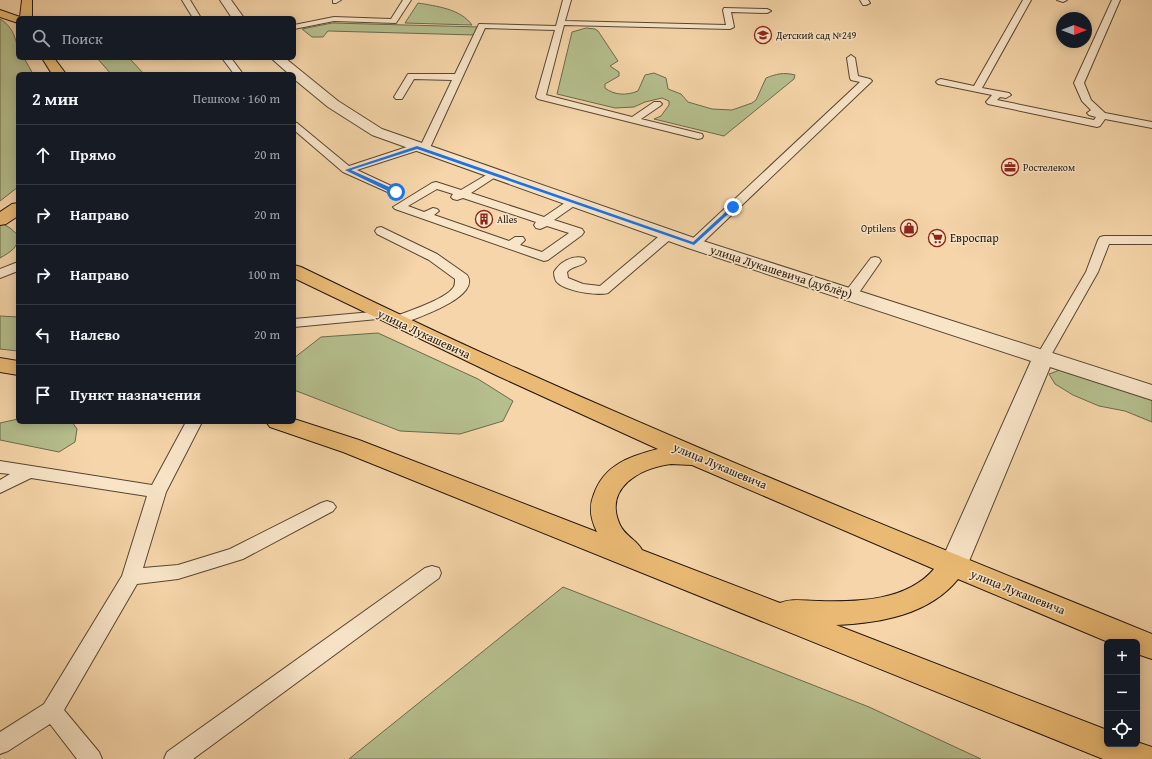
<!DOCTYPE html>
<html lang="ru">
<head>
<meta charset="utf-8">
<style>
	:root { --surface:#171b24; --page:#242831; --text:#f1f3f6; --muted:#9ea1a6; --line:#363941 }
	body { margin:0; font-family:"Gentium Book Plus",serif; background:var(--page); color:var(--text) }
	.controls { position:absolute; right:12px; bottom:12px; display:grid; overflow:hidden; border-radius:6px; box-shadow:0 2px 10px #0003 }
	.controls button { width:36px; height:36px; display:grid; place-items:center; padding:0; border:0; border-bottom:1px solid var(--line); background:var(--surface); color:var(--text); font:20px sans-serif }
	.compass { position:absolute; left:1056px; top:12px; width:36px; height:36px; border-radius:50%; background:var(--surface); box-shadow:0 2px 10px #0003; rotate:90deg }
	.stop { position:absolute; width:12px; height:12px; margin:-9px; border:3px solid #1a73e8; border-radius:50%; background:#fff }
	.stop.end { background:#1a73e8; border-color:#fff; box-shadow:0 1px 4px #0008 }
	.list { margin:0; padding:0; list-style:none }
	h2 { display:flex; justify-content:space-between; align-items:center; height:52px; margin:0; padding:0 16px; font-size:17px }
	h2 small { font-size:13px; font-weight:400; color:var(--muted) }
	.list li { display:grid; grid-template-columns:26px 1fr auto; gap:12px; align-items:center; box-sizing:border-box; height:60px; padding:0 16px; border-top:1px solid var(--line) }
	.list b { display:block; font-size:15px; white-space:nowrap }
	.list em { font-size:13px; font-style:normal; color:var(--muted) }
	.icon { flex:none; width:22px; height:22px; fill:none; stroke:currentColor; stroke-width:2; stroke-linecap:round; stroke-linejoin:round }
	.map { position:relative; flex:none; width:1152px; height:759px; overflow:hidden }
	.search { position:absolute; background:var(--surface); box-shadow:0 2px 10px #0003; left:16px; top:16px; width:280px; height:44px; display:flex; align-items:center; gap:10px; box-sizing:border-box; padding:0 14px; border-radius:6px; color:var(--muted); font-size:15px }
	.panel { position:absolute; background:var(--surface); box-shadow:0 2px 10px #0003; left:16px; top:72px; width:280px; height:352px; border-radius:6px }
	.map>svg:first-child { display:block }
	.green { fill:#b5be8d; stroke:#6c6a4c }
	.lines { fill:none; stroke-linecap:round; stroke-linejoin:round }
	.service-casing { stroke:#584632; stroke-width:2 }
	.minor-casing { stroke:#584632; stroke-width:2 }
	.primary-casing { stroke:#23160b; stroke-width:2 }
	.service { fill:#f8e4c7; fill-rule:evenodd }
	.minor { fill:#f8e4c7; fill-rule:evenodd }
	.primary { fill:#eaba74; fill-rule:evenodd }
	.route { fill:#1a73e8 }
	.labels { text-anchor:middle; stroke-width:3; stroke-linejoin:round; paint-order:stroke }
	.far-poi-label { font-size:10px; fill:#23160b; stroke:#f8e4c7; text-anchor:start }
	.poi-label { font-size:12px; fill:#23160b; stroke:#f8e4c7; text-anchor:start }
	.street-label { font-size:12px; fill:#23160b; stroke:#f8e4c7 }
</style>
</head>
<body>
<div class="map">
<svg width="1152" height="759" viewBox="0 0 1152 759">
	<rect width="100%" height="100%" fill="#f5d5a9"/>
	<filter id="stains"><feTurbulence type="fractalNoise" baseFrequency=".005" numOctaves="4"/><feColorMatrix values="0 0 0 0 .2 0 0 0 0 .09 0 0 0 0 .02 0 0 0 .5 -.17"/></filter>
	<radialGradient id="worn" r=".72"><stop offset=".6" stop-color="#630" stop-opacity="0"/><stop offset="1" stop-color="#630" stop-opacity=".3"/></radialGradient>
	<!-- green -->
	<path class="green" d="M418 3C436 6 461 9 472 25L405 23Z
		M0 19C14 27 18 43 18 58H24L33 74H18V187L0 201Z
		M332 23 480 27 476 35 328 31 323 37H312L302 29Z
		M586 28 595 29 598 31 618 61 610 66 619 72V76L605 84V88C614 95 626 96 638 91L645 75 654 73 666 78 668 89 681 94 688 102 712 109 732 110 752 103 756 100 766 78C776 74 784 72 795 75L794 79 724 136 654 119 661 116 669 105V101L662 98 645 102 634 107 615 108 557 94 572 32Z
		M97 58H129L144 74H111Z
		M3 224 10 228 18 235C19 248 10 252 0 258V226Z
		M0 316 18 317V351L0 349Z
		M378 333 478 379 513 401 503 421 460 434 400 431 294 390V358L321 337Z
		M1060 370 1152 400V422L1125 411 1099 406 1073 395 1055 384 1049 374Z
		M18 419V422H72L77 429 75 442 59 452 0 440V423Z
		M563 587 869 707 981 759H349Z"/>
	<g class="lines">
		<!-- service casing -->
		<g class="service-casing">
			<path id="service" d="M182 0H190L201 18H193Z
				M333 0H341L336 3H333Z
				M403 0H411L396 23 334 21 294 29V25L334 17 391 19Z
				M563 0H571L565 21 726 25 723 10 724 8 767 9 771 11 767 13 731 12 734 27 730 29 564 25 546 95 632 117 654 102H660L662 104 660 106 641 119 702 134 703 136 702 138 698 139 538 99 536 97 555 30 485 28 428 152H420L419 150 357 170 400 190 402 192 400 194H392L343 172 294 130V122L297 123 349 166 413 145H421L452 80 414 79 402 99H396L394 97 408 74H455L479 24 556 26Z
				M860 0H868L870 3 866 5H863Z
				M1023 0H1031L982 88 1009 93 1011 95 1006 98 1000 97 997 100 1094 120 1096 117 1089 115 1087 113 1091 110 1082 101 1074 83 1112 0H1120L1084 83 1091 100 1105 113 1152 122V128L1105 119 1100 126 1097 127 988 104 986 102 992 95 938 84 936 82 938 80 941 79 974 86Z
				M1057 0H1067L1063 2Z
				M851 55 855 58 858 76 870 79 872 81 870 83 698 247H690L688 244 690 241 860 82 851 80 850 78 847 58Z
				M222 58H231L243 74H234Z
				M493 171 498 174 497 176 471 193 544 217 569 200H577L579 202 577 204 554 220 582 229 584 232 582 235 548 260 544 261 395 209 393 207 432 183 436 182 461 190ZM437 189 453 194 451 197 453 199 457 200 463 198 536 222 534 225 536 228 540 229 547 226 569 233 542 252 520 245 525 240 523 237H515L509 241 434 215 439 211 437 209 433 208 424 212 408 206Z
				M381 227 437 254 467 275C482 297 414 319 401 324L396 325 391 324 389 321 391 318C406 312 444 300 453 288 455 286 455 282 455 279L429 260 377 234 375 231 377 228Z
				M668 231 672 232 674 235 672 238 608 293C597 296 563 291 556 281 555 279 554 275 554 272 560 262 572 255 584 258L586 261C582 267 573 265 567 272L568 278 583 284 600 286 664 232Z
				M1104 236H1152V244H1109L1098 272 1050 357 1048 360 1043 361 1038 360 1036 357 1086 272 1098 240 1100 237Z
				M875 257 879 258 881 261 856 297H846L844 294 846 291 871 258Z
				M18 262V271L0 278V269Z
				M383 311 388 312 390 315 388 318 294 327V319Z
				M186 422H202L166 492 143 568 178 565 230 549 321 503 327 501 333 503 336 507 333 511 243 559 178 579 137 584 64 710 99 752 102 759H77L50 724 8 751 0 754V732L44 704 122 576 147 496 31 478 0 493V480L10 474 0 473V461L152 485Z
				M432 566 439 568 441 573 439 578 193 759H164L167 752 425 568Z"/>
		</g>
		<!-- minor casing -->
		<g class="minor-casing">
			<path id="minor" d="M220 0H231L244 18H232Z
				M271 58H285L338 101 382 129 700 240 1152 385V400L1050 367 967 566 963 573 953 577 943 573 939 566 1031 361 688 248 372 135 328 107 294 79V74H289Z"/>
		</g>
		<!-- primary casing -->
		<g class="primary-casing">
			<path id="primary" d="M22 0H32V18H18V23L0 17V10L20 17Z
				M42 58H54L66 74H52Z
				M18 203V216L6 224 0 225V212L12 204Z
				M294 265 301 267C372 301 443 336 516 368 726 462 939 548 1152 634V659L1137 654V642H1108L958 579C929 615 880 623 836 625L1107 730V744H1137V742L1152 747V759H1103L343 452 270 427 266 422H294V419L359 440 597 532C591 520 588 508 594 494 604 465 630 456 658 449L498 376 294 278ZM671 464 692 465 934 569C907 601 858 602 819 601 805 601 792 598 780 603L642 550C637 540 625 536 620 525 603 488 640 468 671 464Z
				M0 358 18 361V375L0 372Z"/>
		</g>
		<!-- service -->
		<use href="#service" class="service"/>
		<!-- minor -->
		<use href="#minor" class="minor"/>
		<!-- primary -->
		<use href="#primary" class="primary"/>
	</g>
	<!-- route -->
	<path class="route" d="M417 146 693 242 732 206 736 207 694 245 417 149 351 170 398 191V194H394L345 170Z"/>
	<!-- icons -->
	<defs>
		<g id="school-ring" transform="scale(0.9)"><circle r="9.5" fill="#f8e4c7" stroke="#8f2418" stroke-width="1.5"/><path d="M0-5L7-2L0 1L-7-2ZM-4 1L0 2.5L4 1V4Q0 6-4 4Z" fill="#8f2418"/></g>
		<g id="office-ring" transform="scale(0.9)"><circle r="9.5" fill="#f8e4c7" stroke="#8f2418" stroke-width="1.5"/><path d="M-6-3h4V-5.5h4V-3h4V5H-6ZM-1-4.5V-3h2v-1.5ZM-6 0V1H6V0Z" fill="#8f2418"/></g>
		<g id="building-ring" transform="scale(0.9)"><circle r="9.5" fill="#f8e4c7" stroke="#8f2418" stroke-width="1.5"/><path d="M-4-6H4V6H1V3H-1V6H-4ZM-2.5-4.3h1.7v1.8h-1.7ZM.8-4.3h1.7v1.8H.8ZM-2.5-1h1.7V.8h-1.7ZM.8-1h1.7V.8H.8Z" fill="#8f2418"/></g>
		<g id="shop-ring" transform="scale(0.9)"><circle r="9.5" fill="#f8e4c7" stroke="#8f2418" stroke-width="1.5"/><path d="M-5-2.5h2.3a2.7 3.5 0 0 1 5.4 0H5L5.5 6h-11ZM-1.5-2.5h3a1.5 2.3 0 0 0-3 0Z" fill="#8f2418"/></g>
		<g id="supermarket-ring" transform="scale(0.9)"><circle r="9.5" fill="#f8e4c7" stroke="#8f2418" stroke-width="1.5"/><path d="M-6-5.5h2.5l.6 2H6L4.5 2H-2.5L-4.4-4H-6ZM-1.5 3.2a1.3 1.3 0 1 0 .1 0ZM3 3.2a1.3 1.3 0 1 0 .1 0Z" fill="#8f2418"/></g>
	</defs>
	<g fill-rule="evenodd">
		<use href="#school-ring" x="763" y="35"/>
		<use href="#office-ring" x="1010" y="167"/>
		<use href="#building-ring" x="484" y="219"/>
		<use href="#shop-ring" x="909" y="228"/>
		<use href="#supermarket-ring" x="937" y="238"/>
	</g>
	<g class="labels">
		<!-- far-poi labels -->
		<g class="far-poi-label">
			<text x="776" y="39">Детский сад №249</text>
			<text x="1023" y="171">Ростелеком</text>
			<text x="497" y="223">Alles</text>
			<text x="896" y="232" text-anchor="end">Optilens</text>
		</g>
		<!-- poi labels -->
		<g class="poi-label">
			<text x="950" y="242">Евроспар</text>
		</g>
		<!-- street labels -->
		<g class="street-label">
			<text transform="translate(781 272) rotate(18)" y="4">улица Лукашевича (дублёр)</text>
			<text transform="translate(424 334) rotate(25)" y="4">улица Лукашевича</text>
			<text transform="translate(720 466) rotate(23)" y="4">улица Лукашевича</text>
			<text transform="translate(1018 592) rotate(22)" y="4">улица Лукашевича</text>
		</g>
	</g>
	<rect width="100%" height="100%" filter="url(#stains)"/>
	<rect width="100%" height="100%" fill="url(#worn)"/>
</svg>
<div class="controls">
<button>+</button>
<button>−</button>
<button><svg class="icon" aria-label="locate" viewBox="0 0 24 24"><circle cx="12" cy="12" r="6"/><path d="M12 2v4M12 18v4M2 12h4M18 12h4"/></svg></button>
</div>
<svg class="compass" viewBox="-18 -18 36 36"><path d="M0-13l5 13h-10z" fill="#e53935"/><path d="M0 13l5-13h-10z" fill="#9ea1a6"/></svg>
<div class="stop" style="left:396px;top:192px"></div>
<div class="stop end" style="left:733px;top:207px"></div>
<div class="search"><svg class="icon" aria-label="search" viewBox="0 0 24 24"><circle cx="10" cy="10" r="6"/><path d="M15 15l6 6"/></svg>Поиск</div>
<section class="panel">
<h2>2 мин<small>Пешком · 160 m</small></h2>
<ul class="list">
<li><svg class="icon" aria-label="ahead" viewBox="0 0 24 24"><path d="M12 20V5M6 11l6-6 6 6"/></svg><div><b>Прямо</b></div><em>20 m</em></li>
<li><svg class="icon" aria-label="right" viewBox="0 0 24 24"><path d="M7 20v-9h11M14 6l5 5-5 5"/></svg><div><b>Направо</b></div><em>20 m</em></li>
<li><svg class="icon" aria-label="right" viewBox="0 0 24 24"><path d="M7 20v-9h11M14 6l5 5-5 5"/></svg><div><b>Направо</b></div><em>100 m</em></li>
<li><svg class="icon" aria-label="left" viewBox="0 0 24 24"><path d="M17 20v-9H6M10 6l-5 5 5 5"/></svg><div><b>Налево</b></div><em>20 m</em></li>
<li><svg class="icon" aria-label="arrive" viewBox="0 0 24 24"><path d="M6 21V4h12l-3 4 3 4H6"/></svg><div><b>Пункт назначения</b></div></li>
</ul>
</section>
</div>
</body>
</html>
